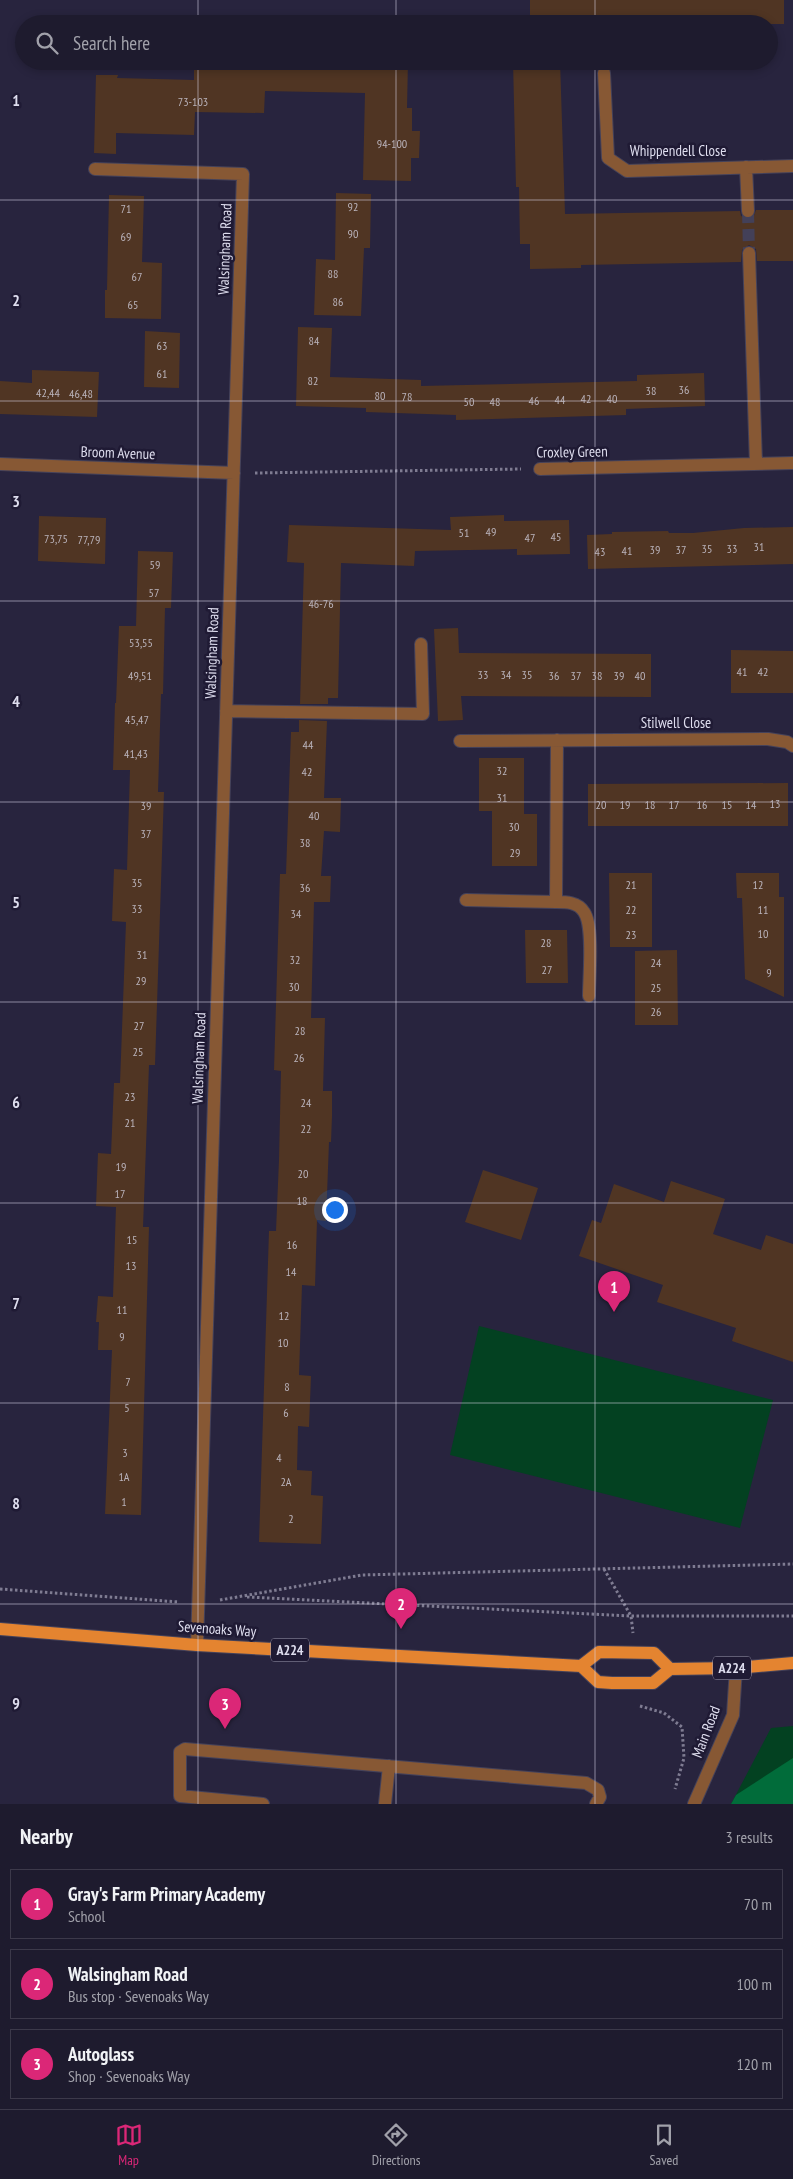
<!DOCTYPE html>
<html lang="en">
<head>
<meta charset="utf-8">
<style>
	:root { --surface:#1e1b2e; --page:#2b283a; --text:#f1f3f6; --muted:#a1a1aa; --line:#3c394a; --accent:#db2777 }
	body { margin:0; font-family:"PT Sans Narrow",sans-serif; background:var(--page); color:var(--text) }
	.you { position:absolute; left:334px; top:1209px; width:18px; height:18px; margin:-12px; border:4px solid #fff; border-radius:50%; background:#1a73e8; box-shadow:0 0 0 8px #1a73e833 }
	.badge { display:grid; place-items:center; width:32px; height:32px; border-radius:50%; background:var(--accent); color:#fff; font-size:16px; font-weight:700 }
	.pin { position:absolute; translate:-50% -41px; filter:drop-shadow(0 1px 2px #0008) }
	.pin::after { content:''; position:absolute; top:26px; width:18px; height:15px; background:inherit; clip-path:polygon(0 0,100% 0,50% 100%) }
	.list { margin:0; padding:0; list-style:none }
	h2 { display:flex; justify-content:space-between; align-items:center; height:65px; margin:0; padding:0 20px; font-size:21px }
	h2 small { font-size:16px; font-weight:400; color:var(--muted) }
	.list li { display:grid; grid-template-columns:32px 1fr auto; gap:15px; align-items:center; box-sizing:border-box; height:70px; margin:0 10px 10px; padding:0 10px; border:1px solid var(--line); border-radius:0px }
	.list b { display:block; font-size:19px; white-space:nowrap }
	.list p { margin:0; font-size:16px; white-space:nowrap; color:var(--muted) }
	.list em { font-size:16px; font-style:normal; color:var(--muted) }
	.icon { flex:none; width:28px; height:28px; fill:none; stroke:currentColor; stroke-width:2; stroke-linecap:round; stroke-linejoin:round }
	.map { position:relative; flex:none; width:793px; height:1804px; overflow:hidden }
	.search { position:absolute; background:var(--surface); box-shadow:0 2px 8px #0003; left:15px; right:15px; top:15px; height:55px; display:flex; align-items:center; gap:12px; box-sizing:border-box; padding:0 18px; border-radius:28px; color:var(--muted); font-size:19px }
	.sheet { height:305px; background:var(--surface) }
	nav { display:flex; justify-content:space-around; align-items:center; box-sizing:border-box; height:70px; border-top:1px solid var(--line); background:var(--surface); font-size:14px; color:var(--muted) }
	nav a { display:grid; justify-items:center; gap:2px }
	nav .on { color:var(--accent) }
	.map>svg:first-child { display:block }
	.green { fill:#034121 }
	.forest { fill:#016c3a }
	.building { fill:#503523 }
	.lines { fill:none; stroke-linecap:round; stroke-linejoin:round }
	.minor-tunnel { stroke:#434058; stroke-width:12; stroke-dasharray:12 6; stroke-linecap:butt }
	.minor-casing { stroke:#45425a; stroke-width:14 }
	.major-casing { stroke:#45425a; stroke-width:14 }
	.path { stroke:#7f7c92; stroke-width:3; stroke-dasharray:2.5 2.5; stroke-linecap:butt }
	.minor { stroke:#875834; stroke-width:12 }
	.major { stroke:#e48430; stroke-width:12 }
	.grid { fill:none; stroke:#deddee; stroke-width:1; stroke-opacity:0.55 }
	.labels { text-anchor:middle; stroke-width:5; stroke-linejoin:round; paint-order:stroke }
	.number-label { font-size:12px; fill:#bab3bb }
	.shield { fill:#1f1a34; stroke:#a5a2b6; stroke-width:1 }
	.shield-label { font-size:14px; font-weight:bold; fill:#deddee }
	.street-label { font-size:15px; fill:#deddee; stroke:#1f1a34 }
	.grid-label { font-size:16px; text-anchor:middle; font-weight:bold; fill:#deddee; stroke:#1f1a34; stroke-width:5; stroke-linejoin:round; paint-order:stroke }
</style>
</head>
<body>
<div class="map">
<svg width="793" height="1804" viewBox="0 0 793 1804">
	<rect width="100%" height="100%" fill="#28243e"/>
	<!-- green -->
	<path class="green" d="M479 1326 773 1400 740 1528 450 1455Z
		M793 1726V1804H731L771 1728Z"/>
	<!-- forest -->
	<path class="forest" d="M793 1758V1804H731L736 1795Z"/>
	<!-- building -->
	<path class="building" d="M530 0H784V24H530Z
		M360 15 386 16V24H337L360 23Z
		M217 61H408L407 108H412V131H420L419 158H411V181L363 180 365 93 265 91 264 113 195 112 194 135 116 133V154L94 153 96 75H118L117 78 194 80V65L217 66Z
		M513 61H560L565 214 740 211 741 216 748 219 753 218 756 210H793V261H757L756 249 749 245 742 250 741 262 581 265V268L530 269V244H520L519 187H516Z
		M336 193 371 194 370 248H364L361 316 314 315 316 259 335 260Z
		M109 195 144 196 142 262 162 263 161 319 105 318V290H107Z
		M298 327 332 328 330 377 421 380V386L637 381V375L704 373 705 406 626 409V415L456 420V415L366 412V408L296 406Z
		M145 331 180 333 179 388 144 387Z
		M32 370 99 372 97 417 0 414V381L32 383Z
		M504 515V521L569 520 570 554 517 555V549L415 551 414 566 341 563 338 698H328V704H300L304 563 287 562 289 525 451 530 450 517Z
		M39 516 106 518 105 564 38 561Z
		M793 527V564L588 569 587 535 612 534V532L668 531 669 533H693L744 528Z
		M138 551 173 552 171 608H165L163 694H161L158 792H164L155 1065H149L143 1227H149L141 1515 105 1514 112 1350H98L99 1322H96L98 1296 113 1297 116 1207 96 1206 98 1153 111 1154 114 1083H120L126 922 112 921 114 869 127 870 130 770H113L115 703H116L119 626H136Z
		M458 628 459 653 651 654V697L461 696 463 720 438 721 434 629Z
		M731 650 793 651V693H731Z
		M299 720 327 721 324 798H341L340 832 324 831 321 876H331L330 902H314L311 1018H325L323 1091H332V1116L331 1142H329L326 1221 317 1220 315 1286 302 1285 299 1375 311 1376 309 1427 298 1426 297 1470 312 1471 311 1495 323 1496 321 1544 259 1542 269 1231H276L279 1160 281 1071 274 1070 280 874H286L291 732H299Z
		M479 758H524V814H537V866H492V811H479Z
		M788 783V826H588V784Z
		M609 873H652V947H610Z
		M736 873H779V897H784V997L745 979 742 898H737Z
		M525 930H567L568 983H526Z
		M677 950 678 1025H635V951Z
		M483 1170 538 1188 521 1240 465 1222Z
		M671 1181 725 1199 713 1234 761 1250 766 1235 793 1244V1362L732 1341 736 1328 657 1302 663 1285 579 1256 592 1220 601 1223 614 1184 664 1202Z"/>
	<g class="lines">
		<!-- minor-tunnel -->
		<path class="minor-tunnel" d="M748 211 749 253"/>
		<!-- minor casing -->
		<g class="minor-casing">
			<path id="minor" d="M604 73 608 158 627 171 793 166
				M746 167 748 211
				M95 169 243 174 197 1645
				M749 253 756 464
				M0 464 234 473
				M540 469 793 463
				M226 711 423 714 421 644
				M557 740 556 902C566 902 578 902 584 912 594 926 589 977 589 996
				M460 741 768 739 787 742 793 746
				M466 900 556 902
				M263 1804 180 1796V1752L185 1749 586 1783 598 1790 600 1797 596 1804
				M385 1804 389 1766
				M694 1804 733 1715 736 1668"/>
		</g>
		<!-- major casing -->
		<g class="major-casing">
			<path id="major" d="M0 1629 197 1645 581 1666 598 1682 612 1683H653L670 1669 736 1668 793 1663
				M581 1666 599 1652 654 1653 670 1669"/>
		</g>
		<!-- path -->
		<path class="path" d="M255 473 521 469
			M604 1569 631 1616 633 1633
			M0 1589 179 1602
			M247 1597 631 1616H793
			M220 1600 362 1575 793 1564
			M640 1706 664 1713 682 1727 684 1758 675 1789"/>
		<!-- minor -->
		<use href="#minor" class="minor"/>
		<!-- major -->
		<use href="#major" class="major"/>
	</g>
	<!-- grid -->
	<path class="grid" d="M198 0V24M396 0V24M595 0V24M198 61V1804M396 61V1804M595 61V1804M0 200H793M0 401H793M0 601H793M0 802H793M0 1002H793M0 1203H793M0 1403H793M0 1604H793"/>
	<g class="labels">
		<!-- number labels -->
		<g class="number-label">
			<text x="193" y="106">73-103</text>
			<text x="392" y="148">94-100</text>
			<text x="353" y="211">92</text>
			<text x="126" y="213">71</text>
			<text x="353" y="238">90</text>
			<text x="126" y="241">69</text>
			<text x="333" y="278">88</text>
			<text x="137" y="281">67</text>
			<text x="338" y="306">86</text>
			<text x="133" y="309">65</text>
			<text x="314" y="345">84</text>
			<text x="162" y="350">63</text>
			<text x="162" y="378">61</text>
			<text x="313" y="385">82</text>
			<text x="684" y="394">36</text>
			<text x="651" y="395">38</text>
			<text x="48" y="397">42,44</text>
			<text x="81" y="398">46,48</text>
			<text x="380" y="400">80</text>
			<text x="407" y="401">78</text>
			<text x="586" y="403">42</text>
			<text x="612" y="403">40</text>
			<text x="560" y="404">44</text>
			<text x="534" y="405">46</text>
			<text x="469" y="406">50</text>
			<text x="495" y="406">48</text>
			<text x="491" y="536">49</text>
			<text x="464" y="537">51</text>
			<text x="556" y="541">45</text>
			<text x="530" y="542">47</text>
			<text x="56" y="543">73,75</text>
			<text x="89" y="544">77,79</text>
			<text x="759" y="551">31</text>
			<text x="707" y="553">35</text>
			<text x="732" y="553">33</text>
			<text x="655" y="554">39</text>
			<text x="681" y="554">37</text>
			<text x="627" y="555">41</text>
			<text x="600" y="556">43</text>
			<text x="155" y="569">59</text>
			<text x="154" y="597">57</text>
			<text x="321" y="608">46-76</text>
			<text x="141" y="647">53,55</text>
			<text x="742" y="676">41</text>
			<text x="763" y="676">42</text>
			<text x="483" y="679">33</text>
			<text x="506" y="679">34</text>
			<text x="527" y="679">35</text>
			<text x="140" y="680">49,51</text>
			<text x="554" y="680">36</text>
			<text x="576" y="680">37</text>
			<text x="597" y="680">38</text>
			<text x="619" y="680">39</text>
			<text x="640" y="680">40</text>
			<text x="137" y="724">45,47</text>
			<text x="308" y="749">44</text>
			<text x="136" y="758">41,43</text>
			<text x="502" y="775">32</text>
			<text x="307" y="776">42</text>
			<text x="502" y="802">31</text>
			<text x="775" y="808">13</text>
			<text x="601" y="809">20</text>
			<text x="625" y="809">19</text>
			<text x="650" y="809">18</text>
			<text x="674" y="809">17</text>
			<text x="702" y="809">16</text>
			<text x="727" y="809">15</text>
			<text x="751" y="809">14</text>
			<text x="146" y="810">39</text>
			<text x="314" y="820">40</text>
			<text x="514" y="831">30</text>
			<text x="146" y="838">37</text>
			<text x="305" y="847">38</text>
			<text x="515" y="857">29</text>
			<text x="137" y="887">35</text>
			<text x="631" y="889">21</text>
			<text x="758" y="889">12</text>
			<text x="305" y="892">36</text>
			<text x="137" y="913">33</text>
			<text x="631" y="914">22</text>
			<text x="763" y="914">11</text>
			<text x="296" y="918">34</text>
			<text x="763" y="938">10</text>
			<text x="631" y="939">23</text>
			<text x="546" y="947">28</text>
			<text x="142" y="959">31</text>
			<text x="295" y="964">32</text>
			<text x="656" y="967">24</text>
			<text x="547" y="974">27</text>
			<text x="769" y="977">9</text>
			<text x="141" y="985">29</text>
			<text x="294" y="991">30</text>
			<text x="656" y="992">25</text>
			<text x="656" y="1016">26</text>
			<text x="139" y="1030">27</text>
			<text x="300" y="1035">28</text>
			<text x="138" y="1056">25</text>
			<text x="299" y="1062">26</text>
			<text x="130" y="1101">23</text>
			<text x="306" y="1107">24</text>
			<text x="130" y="1127">21</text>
			<text x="306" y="1133">22</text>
			<text x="121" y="1171">19</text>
			<text x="303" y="1178">20</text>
			<text x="120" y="1198">17</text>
			<text x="302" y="1205">18</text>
			<text x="132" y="1244">15</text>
			<text x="292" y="1249">16</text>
			<text x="131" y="1270">13</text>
			<text x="291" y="1276">14</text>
			<text x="122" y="1314">11</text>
			<text x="284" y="1320">12</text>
			<text x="122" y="1341">9</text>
			<text x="283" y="1347">10</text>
			<text x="128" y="1386">7</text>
			<text x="287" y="1391">8</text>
			<text x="127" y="1412">5</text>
			<text x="286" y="1417">6</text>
			<text x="125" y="1457">3</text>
			<text x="279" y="1462">4</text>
			<text x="124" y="1481">1A</text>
			<text x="286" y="1486">2A</text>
			<text x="124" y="1506">1</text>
			<text x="291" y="1523">2</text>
		</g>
		<!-- shield labels -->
		<g class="shield">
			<rect x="271" y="1638.5" width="38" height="23" rx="4"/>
			<rect x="713" y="1656.5" width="38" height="23" rx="4"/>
		</g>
		<g class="shield-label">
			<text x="290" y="1655">A224</text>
			<text x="732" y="1673">A224</text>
		</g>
		<!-- street labels -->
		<g class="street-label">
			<text x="678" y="156">Whippendell Close</text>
			<text transform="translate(225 249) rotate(-88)" y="5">Walsingham Road</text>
			<text transform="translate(572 452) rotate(-1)" y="5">Croxley Green</text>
			<text transform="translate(118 453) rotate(2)" y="5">Broom Avenue</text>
			<text transform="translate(212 653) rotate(-88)" y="5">Walsingham Road</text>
			<text x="676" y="728">Stilwell Close</text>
			<text transform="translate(199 1058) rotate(-88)" y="5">Walsingham Road</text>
			<text transform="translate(217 1629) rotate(4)" y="5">Sevenoaks Way</text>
			<text transform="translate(706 1732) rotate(-69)" y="5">Main Road</text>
		</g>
	</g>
	<g class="grid-label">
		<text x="16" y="106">1</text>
		<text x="16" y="306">2</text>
		<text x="16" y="507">3</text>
		<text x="16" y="707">4</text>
		<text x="16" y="908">5</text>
		<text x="16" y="1108">6</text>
		<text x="16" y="1309">7</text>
		<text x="16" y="1509">8</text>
		<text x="16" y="1709">9</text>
	</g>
</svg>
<div class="you"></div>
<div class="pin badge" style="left:614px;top:1312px">1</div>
<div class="pin badge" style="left:401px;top:1629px">2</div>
<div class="pin badge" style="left:225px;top:1729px">3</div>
<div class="search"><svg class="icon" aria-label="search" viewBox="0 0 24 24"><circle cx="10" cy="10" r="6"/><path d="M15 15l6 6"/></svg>Search here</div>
</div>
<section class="sheet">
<h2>Nearby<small>3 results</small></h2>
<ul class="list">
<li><span class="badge">1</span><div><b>Gray's Farm Primary Academy</b><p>School</p></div><em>70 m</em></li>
<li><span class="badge">2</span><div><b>Walsingham Road</b><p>Bus stop · Sevenoaks Way</p></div><em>100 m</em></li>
<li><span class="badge">3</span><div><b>Autoglass</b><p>Shop · Sevenoaks Way</p></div><em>120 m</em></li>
</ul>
</section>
<nav>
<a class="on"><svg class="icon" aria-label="map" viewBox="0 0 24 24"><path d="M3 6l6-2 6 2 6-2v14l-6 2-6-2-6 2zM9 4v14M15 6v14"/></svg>Map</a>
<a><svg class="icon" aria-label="directions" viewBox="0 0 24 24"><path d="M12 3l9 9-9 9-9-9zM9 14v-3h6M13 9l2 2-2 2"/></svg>Directions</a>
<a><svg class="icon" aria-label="saved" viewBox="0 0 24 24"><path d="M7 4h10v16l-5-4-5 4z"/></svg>Saved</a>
</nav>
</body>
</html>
